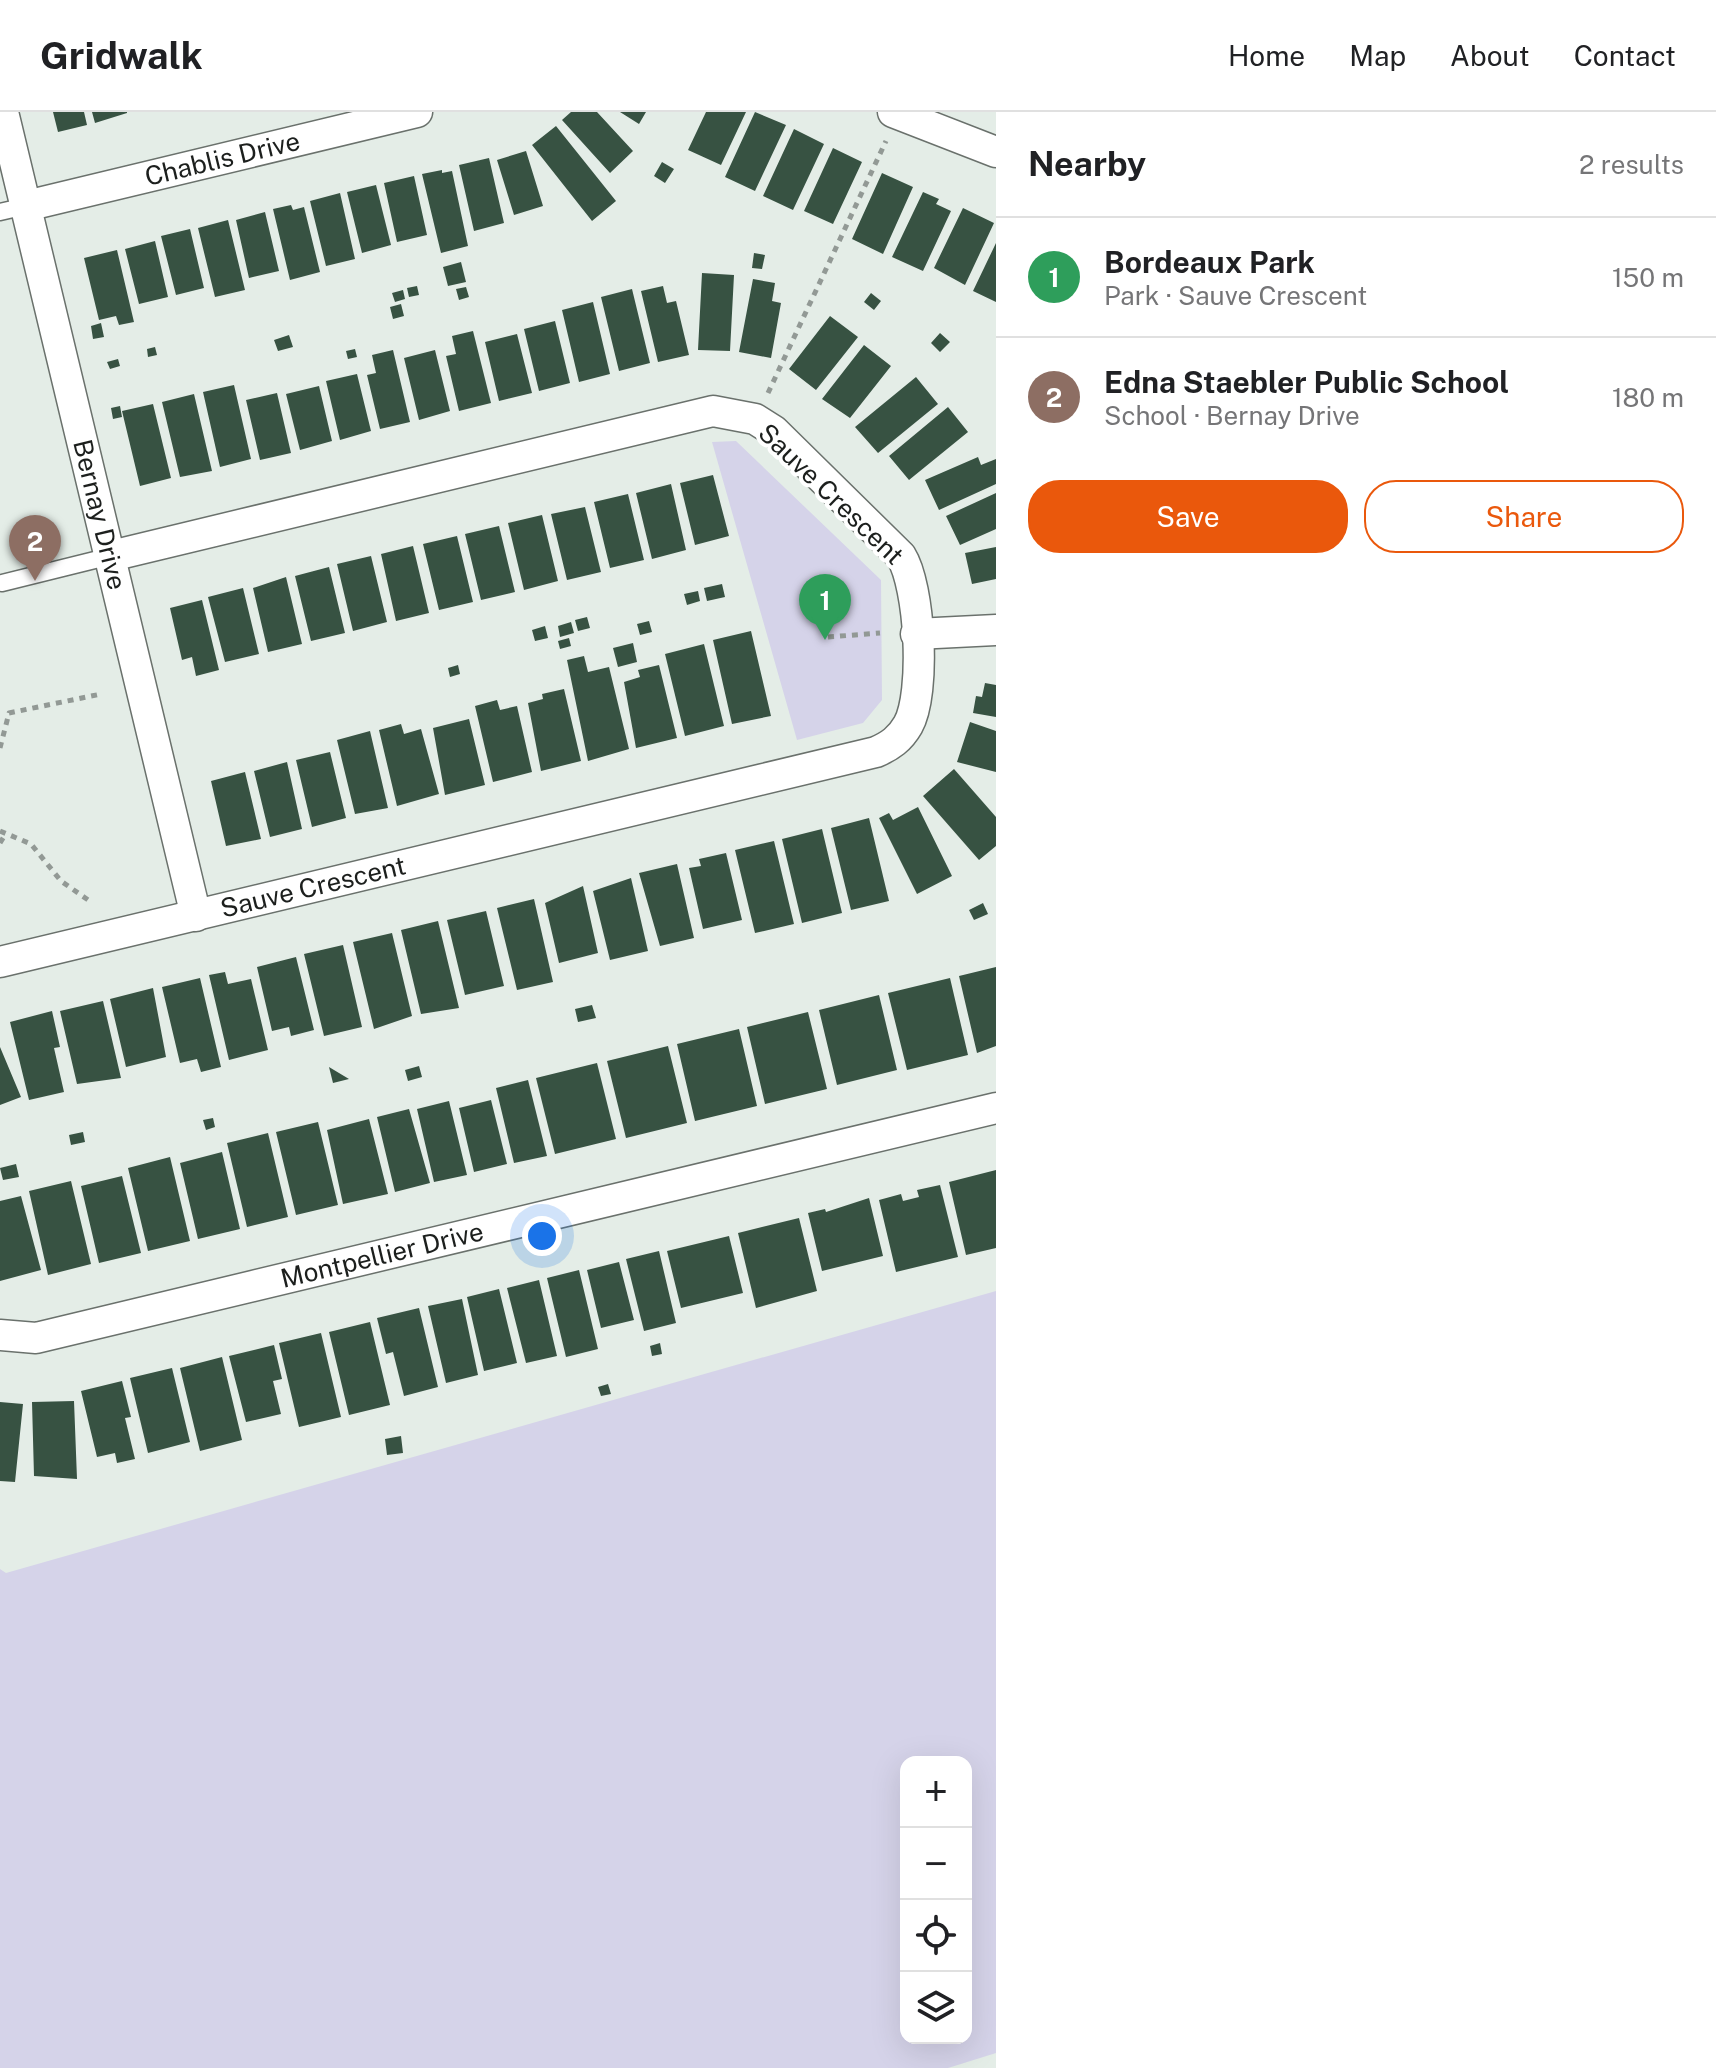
<!DOCTYPE html>
<html lang="en">
<head>
<meta charset="utf-8">
<style>
	:root { --surface:#fff; --page:#f6f6f6; --text:#202124; --muted:#757577; --line:#e0e0e0; --accent:#ea580c }
	body { margin:0; font-family:"Public Sans",sans-serif; background:var(--page); color:var(--text) }
	.controls { position:absolute; right:24px; bottom:24px; display:grid; overflow:hidden; border-radius:16px; box-shadow:0 8px 32px #0002 }
	.controls button { width:72px; height:72px; display:grid; place-items:center; padding:0; border:0; border-bottom:2px solid var(--line); background:var(--surface); color:var(--text); font:40px sans-serif }
	.you { position:absolute; left:542px; top:1124px; width:28px; height:28px; margin:-20px; border:6px solid #fff; border-radius:50%; background:#1a73e8; box-shadow:0 0 0 12px #1a73e833 }
	.badge { display:grid; place-items:center; width:52px; height:52px; border-radius:50%; background:var(--accent); color:#fff; font-size:26px; font-weight:700 }
	.pin { position:absolute; translate:-50% -66px; filter:drop-shadow(0 2px 4px #0008) }
	.pin::after { content:''; position:absolute; top:42px; width:28px; height:24px; background:inherit; clip-path:polygon(0 0,100% 0,50% 100%) }
	.list { margin:0; padding:0; list-style:none }
	h2 { display:flex; justify-content:space-between; align-items:center; height:104px; margin:0; padding:0 32px; font-size:34px }
	h2 small { font-size:26px; font-weight:400; color:var(--muted) }
	.list li { display:grid; grid-template-columns:52px 1fr auto; gap:24px; align-items:center; box-sizing:border-box; height:120px; padding:0 32px; border-top:2px solid var(--line) }
	.list b { display:block; font-size:30px; white-space:nowrap }
	.list p { margin:0; font-size:26px; white-space:nowrap; color:var(--muted) }
	.list em { font-size:26px; font-style:normal; color:var(--muted) }
	.actions { display:flex; gap:16px; padding:24px 32px }
	.actions a { flex:1; padding:18px 0; border:2px solid var(--accent); border-radius:32px; text-align:center; font-size:28px; color:var(--accent) }
	.actions .main { background:var(--accent); color:#fff }
	.icon { flex:none; width:44px; height:44px; fill:none; stroke:currentColor; stroke-width:2; stroke-linecap:round; stroke-linejoin:round }
	.map { position:relative; flex:none; width:996px; height:1956px; overflow:hidden }
	header { display:flex; align-items:center; gap:48px; box-sizing:border-box; height:112px; padding:0 40px; background:var(--surface); border-bottom:2px solid var(--line) }
	header strong { font-size:38px }
	nav { display:flex; gap:44px; margin-inline-start:auto; font-size:28px }
	main { display:flex }
	aside { flex:1; background:var(--surface) }
	.map>svg:first-child { display:block }
	.green { fill:#d5d3e9; fill-rule:evenodd }
	.building { fill:#375242 }
	.lines { fill:none; stroke-linecap:round; stroke-linejoin:round }
	.lane-casing { stroke:#6a716c; stroke-width:19 }
	.street-casing { stroke:#6a716c; stroke-width:33 }
	.path { stroke:#929995; stroke-width:5; stroke-dasharray:6 6; stroke-linecap:butt }
	.lane { stroke:#fff; stroke-width:16 }
	.street { stroke:#fff; stroke-width:30 }
	.labels { text-anchor:middle; stroke-width:8; stroke-linejoin:round; paint-order:stroke }
	.street-label { font-size:26px; fill:#1c1f1d; stroke:#fff }
</style>
</head>
<body>
<header>
<strong>Gridwalk</strong>
<nav><a>Home</a><a>Map</a><a>About</a><a>Contact</a></nav>
</header>
<main>
<div class="map">
<svg width="996" height="1956" viewBox="0 0 996 1956">
	<rect width="100%" height="100%" fill="#e4ede7"/>
	<!-- green -->
	<path class="green" d="M736 329 881 468 882 588 863 611 797 628 712 330Z
		M996 1179V1941L948 1956H0V1457L6 1461ZM906 1650H966V1926H906Z"/>
	<!-- building -->
	<path class="building" d="M53 0H84L87 13 58 20Z
		M92 0H127V1L95 11Z
		M571 0H597L633 39 610 61 562 8Z
		M620 0H646L639 12Z
		M706 0H746L721 53 688 38Z
		M755 0 786 13 755 79 725 65Z
		M556 14 616 89 592 109 532 33Z
		M794 17 824 32 793 98 763 84Z
		M833 36 862 50 833 112 804 99Z
		M526 39 543 94 514 103 497 48Z
		M489 46 504 111 474 119 459 53Z
		M662 50 674 57 665 71 654 64Z
		M442 58V61L452 59 468 134 441 141 422 62Z
		M882 61 913 75 883 142 852 127Z
		M414 64 427 123 397 130 384 71Z
		M376 73 391 133 362 141 347 80Z
		M923 80 939 87 936 92 951 99 923 159 892 145Z
		M340 81 355 147 326 154 310 89Z
		M291 93 293 98 304 95 320 160 290 168 273 97Z
		M963 96 994 111 965 173 934 156Z
		M265 100 279 159 249 166 236 108Z
		M228 108 245 178 215 185 198 116Z
		M190 117 204 176 176 183 161 124Z
		M155 129 168 185 139 192 125 137Z
		M996 131V190L973 179Z
		M117 138 134 210 119 213 116 204 99 208 84 146Z
		M754 141 765 143 762 157 752 156Z
		M461 150 466 170 448 174 443 155Z
		M702 161 734 163 730 239 698 238Z
		M753 167 775 171 772 189 781 191 771 246 739 240Z
		M417 174 419 183 409 185 407 176Z
		M663 174 667 191 676 189 689 243 658 250 641 179Z
		M466 175 469 185 459 188 456 177Z
		M632 177 650 251 619 259 601 185Z
		M403 178 405 187 395 190 392 181Z
		M871 181 881 189 874 198 864 190Z
		M593 190 610 262 579 270 562 198Z
		M401 192 404 204 393 207 390 195Z
		M830 204 858 225 816 278 789 257Z
		M555 209 570 271 539 279 524 217Z
		M101 211 104 225 93 227 91 214Z
		M473 219 491 291 459 299 446 244 456 242 452 224Z
		M940 221 950 230 940 240 931 231Z
		M517 222 532 281 499 289 485 230Z
		M289 223 293 235 278 239 274 228Z
		M864 233 891 254 850 306 822 287Z
		M155 235 157 243 148 245 147 237Z
		M355 237 357 245 348 247 346 239Z
		M393 238 410 310 380 317 367 263 376 261 372 243Z
		M435 238 450 299 419 308 404 246Z
		M118 247 120 254 110 257 107 250Z
		M357 262 371 319 340 328 326 269Z
		M916 265 938 292 878 341 855 315Z
		M234 273 251 347 220 355 203 280Z
		M319 274 332 329 300 338 286 282Z
		M277 281 291 341 260 348 246 288Z
		M194 282 212 359 180 365 162 290Z
		M153 292 171 366 140 374 122 299Z
		M120 294 122 305 113 307 111 296Z
		M948 295 968 320 909 368 889 344Z
		M978 345 981 353 996 347V372L939 398 925 368Z
		M713 363 729 424 695 433 680 371Z
		M671 372 686 438 652 447 636 381Z
		M996 381V417L960 433 946 404Z
		M628 382 644 448 610 456 594 390Z
		M585 395 601 460 567 468 551 402Z
		M542 403 558 469 524 478 508 411Z
		M499 414 515 480 481 488 465 422Z
		M457 424 473 490 439 498 423 432Z
		M413 434 429 501 396 509 381 442Z
		M996 435V467L972 472 965 441Z
		M371 444 387 510 353 519 337 452Z
		M329 455 345 521 311 529 295 464Z
		M286 465 302 532 268 540 253 476Z
		M722 472 725 485 707 489 704 476Z
		M243 476 259 542 225 550 208 485Z
		M698 479 700 489 687 493 684 482Z
		M202 488 219 558 196 564 192 545 182 548 170 496Z
		M587 505 590 516 578 519 575 508Z
		M649 509 652 520 640 523 637 512Z
		M571 510 574 521 560 525 558 514Z
		M545 514 548 526 535 529 532 518Z
		M751 519 771 604 732 612 713 528Z
		M569 526 571 534 560 537 558 529Z
		M633 531 637 550 618 555 613 536Z
		M704 532 724 614 685 624 665 542Z
		M584 544 588 560 609 555 629 637 588 649 567 548Z
		M458 553 460 562 450 565 448 556Z
		M659 553 677 626 636 636 624 570 640 565 638 558Z
		M985 571 996 573V605L973 601 976 584 982 585Z
		M564 577 581 649 541 659 528 591 543 587 542 582Z
		M497 588 500 598 517 594 532 660 493 670 475 594Z
		M469 607 485 673 445 683 433 616Z
		M970 610 996 619V660L957 650Z
		M401 612 404 622 421 617 439 682 397 694 379 618Z
		M370 619 388 696 355 702 337 628Z
		M330 640 346 706 312 715 296 648Z
		M287 650 302 717 270 725 254 659Z
		M954 657 996 705V734L979 748 923 684Z
		M245 660 261 727 226 734 211 669Z
		M918 695 952 764 917 782 879 706 889 701 893 708Z
		M869 706 889 789 851 798 831 716Z
		M822 717 842 801 802 811 782 727Z
		M774 729 794 812 755 821 735 738Z
		M726 741 742 808 703 817 689 756 701 754 699 747Z
		M677 752 694 826 660 834 639 761Z
		M631 766 648 839 610 848 593 779Z
		M583 774 598 841 559 851 545 791Z
		M534 787 553 870 517 878 497 796Z
		M983 791 988 802 974 808 969 798Z
		M486 799 504 874 465 883 447 808Z
		M438 809 459 896 421 902 401 818Z
		M392 821 412 904 374 917 353 830Z
		M343 833 362 915 324 924 304 842Z
		M296 845 314 918 291 924 289 915 272 919 257 855Z
		M996 855V934L977 941 959 864Z
		M225 860 228 872 251 867 268 938 229 948 209 863Z
		M200 866 221 955 201 960 197 947 180 951 162 875Z
		M950 866 968 943 907 958 888 881Z
		M153 876 166 945 126 955 110 887Z
		M879 883 897 958 837 973 819 898Z
		M103 889 121 966 77 972 60 899Z
		M592 893 596 906 578 910 575 897Z
		M52 899 60 935 54 936 64 980 29 988 10 910Z
		M808 900 827 977 765 992 747 915Z
		M739 917 757 994 695 1009 677 932Z
		M668 934 687 1011 626 1026 607 949Z
		M0 935 21 985 0 993Z
		M597 951 616 1027 555 1042 536 966Z
		M419 954 422 965 408 969 405 958Z
		M329 955 349 967 333 971Z
		M528 968 547 1044 514 1051 496 976Z
		M491 988 507 1052 474 1060 459 996Z
		M449 989 467 1063 434 1070 417 997Z
		M409 997 430 1071 395 1080 377 1005Z
		M213 1006 215 1015 206 1018 203 1008Z
		M369 1007 388 1082 343 1092 327 1018Z
		M318 1010 338 1093 296 1103 276 1020Z
		M83 1020 85 1030 71 1033 69 1023Z
		M268 1021 288 1105 247 1115 227 1031Z
		M222 1040 240 1117 198 1127 180 1051Z
		M170 1045 190 1129 148 1139 128 1056Z
		M16 1052 19 1065 3 1068 0 1056Z
		M996 1058V1136L966 1143 949 1070Z
		M122 1064 141 1141 99 1151 81 1074Z
		M71 1069 91 1152 48 1163 29 1079Z
		M940 1073 958 1145 896 1160 879 1088 901 1082 903 1089 919 1085 917 1078Z
		M21 1084 41 1158 0 1169V1089Z
		M869 1086 883 1144 822 1159 808 1101 825 1097 826 1100Z
		M799 1106 817 1179 756 1196 738 1121Z
		M729 1124 743 1181 681 1196 667 1139Z
		M659 1139 676 1211 644 1219 626 1147Z
		M619 1150 634 1208 601 1216 587 1158Z
		M579 1158 598 1237 566 1245 547 1166Z
		M539 1168 557 1244 526 1251 507 1176Z
		M499 1177 517 1251 484 1259 467 1185Z
		M462 1187 478 1263 446 1271 428 1194Z
		M419 1196 438 1275 404 1284 393 1240 386 1242 377 1206Z
		M370 1210 390 1293 349 1303 329 1220Z
		M321 1221 341 1305 299 1315 279 1231Z
		M660 1231 662 1242 652 1244 650 1234Z
		M274 1233 282 1267 273 1269 281 1302 246 1310 229 1244Z
		M222 1245 242 1328 200 1339 180 1256Z
		M172 1256 190 1330 148 1341 130 1266Z
		M122 1269 131 1305 125 1306 135 1347 117 1351 115 1341 97 1345 81 1279Z
		M608 1272 611 1282 601 1284 598 1275Z
		M74 1289 77 1367 34 1364 32 1290Z
		M0 1290 23 1292 15 1370 0 1369Z
		M401 1324 403 1341 387 1343 385 1327Z"/>
	<g class="lines">
		<!-- lane casing -->
		<g class="lane-casing">
			<path id="lane" d="M0 100 26 94
				M2 471 111 444"/>
		</g>
		<!-- street casing -->
		<g class="street-casing">
			<g id="street">
				<path id="s1" d="M3 0 196 804"/>
				<path d="M893 0 996 40"/>
				<path id="s2" d="M26 94 417 0"/>
				<path d="M916 522 996 518"/>
				<path id="s3" d="M0 850 876 640C890 634 900 627 908 613 926 581 920 474 901 444L774 319 755 307 713 299 111 444"/>
				<path id="s4" d="M0 1223 36 1226 996 996"/>
			</g>
		</g>
		<!-- path -->
		<path class="path" d="M768 281 886 29
			M828 525 880 521
			M0 636 9 601 101 582
			M0 719 31 732 61 769 91 790
			M0 731 6 721"/>
		<!-- lane -->
		<use href="#lane" class="lane"/>
		<!-- street -->
		<use href="#street" class="street"/>
	</g>
	<g class="labels">
		<!-- street labels -->
		<g class="street-label">
			<text dy="9" stroke="none"><textPath href="#s2" startOffset="202">Chablis Drive</textPath></text>
			<text transform="translate(831 382) rotate(44)" y="9">Sauve Crescent</text>
			<text dy="9" stroke="none"><textPath href="#s1" startOffset="414">Bernay Drive</textPath></text>
			<text dy="9" stroke="none"><textPath href="#s3" startOffset="322">Sauve Crescent</textPath></text>
			<text dy="9" stroke="none"><textPath href="#s4" startOffset="392">Montpellier Drive</textPath></text>
		</g>
	</g>
</svg>
<div class="controls">
<button>+</button>
<button>−</button>
<button><svg class="icon" aria-label="locate" viewBox="0 0 24 24"><circle cx="12" cy="12" r="6"/><path d="M12 2v4M12 18v4M2 12h4M18 12h4"/></svg></button>
<button><svg class="icon" aria-label="layers" viewBox="0 0 24 24"><path d="M12 4l9 5-9 5-9-5zM3 14l9 5 9-5"/></svg></button>
</div>
<div class="you"></div>
<div class="pin badge" style="left:825px;top:528px;background:#2e9e5b">1</div>
<div class="pin badge" style="left:35px;top:469px;background:#8d6e63">2</div>
</div>
<aside>
<h2>Nearby<small>2 results</small></h2>
<ul class="list">
<li><span class="badge" style="background:#2e9e5b">1</span><div><b>Bordeaux Park</b><p>Park · Sauve Crescent</p></div><em>150 m</em></li>
<li><span class="badge" style="background:#8d6e63">2</span><div><b>Edna Staebler Public School</b><p>School · Bernay Drive</p></div><em>180 m</em></li>
</ul>
<div class="actions"><a class="main">Save</a><a>Share</a></div>
</aside>
</main>
</body>
</html>
